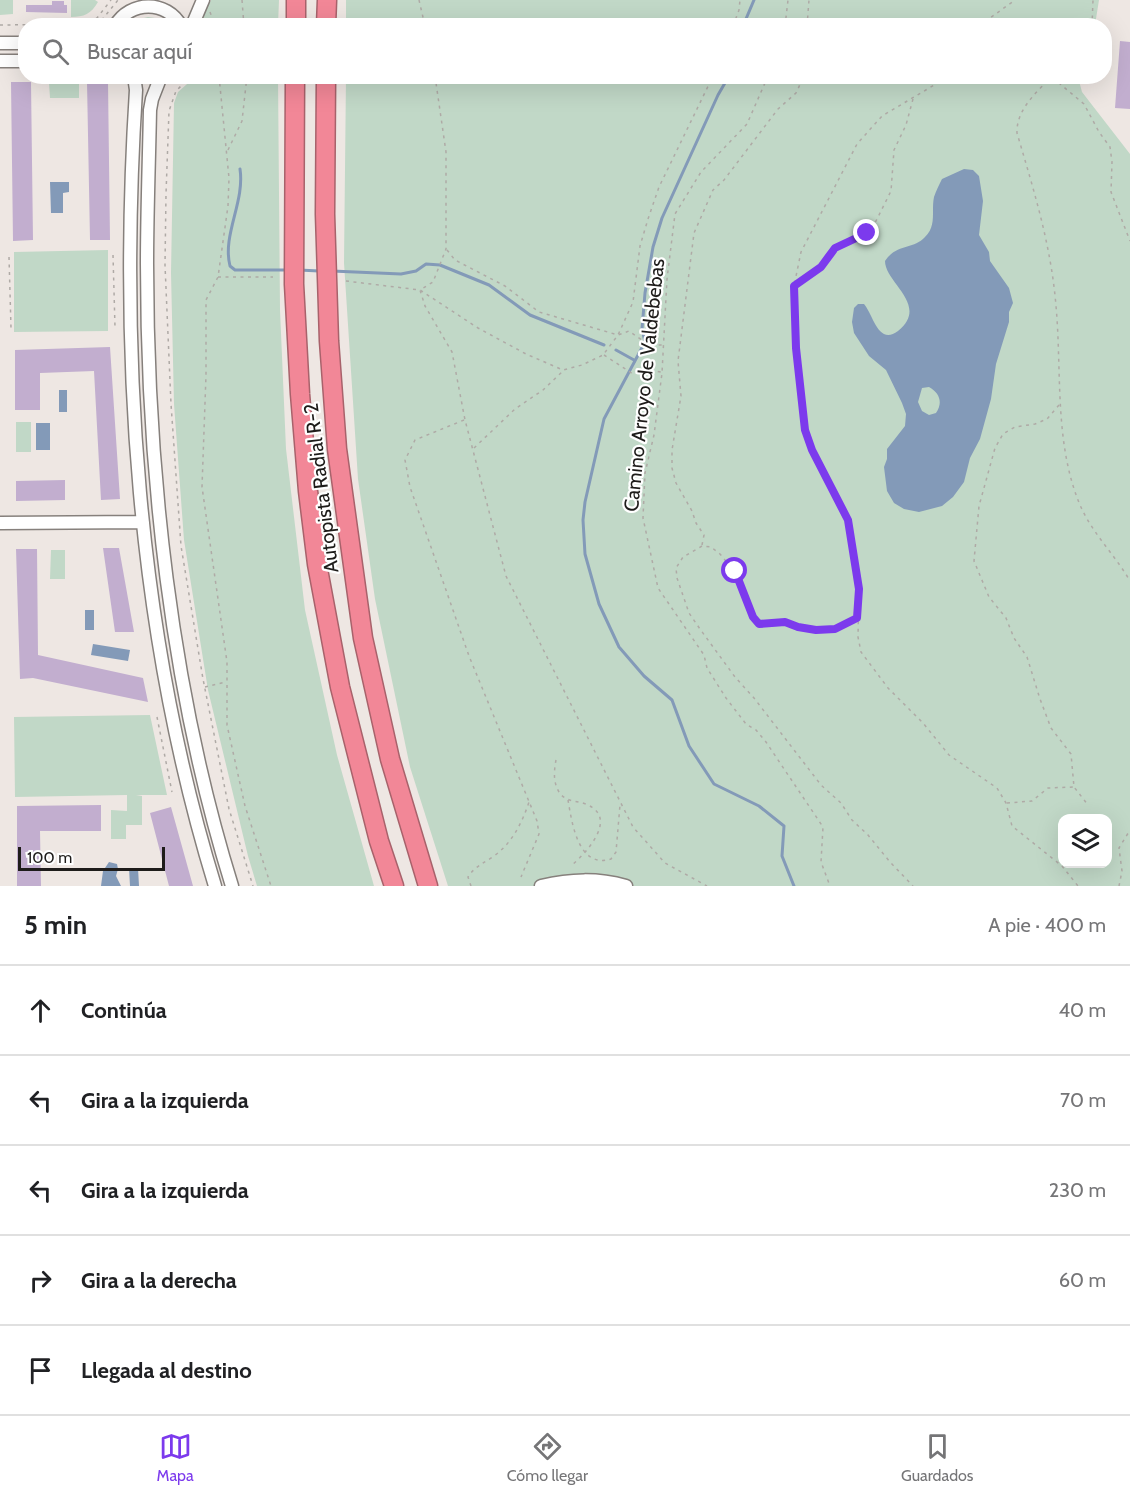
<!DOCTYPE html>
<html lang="es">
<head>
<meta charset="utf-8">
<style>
	:root { --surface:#fff; --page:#f2f2f2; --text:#202124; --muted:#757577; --line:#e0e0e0; --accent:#7c3aed }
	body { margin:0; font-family:Cabin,sans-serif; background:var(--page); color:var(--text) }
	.controls { position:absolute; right:18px; bottom:18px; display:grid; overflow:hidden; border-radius:12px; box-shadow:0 6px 24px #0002 }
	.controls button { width:54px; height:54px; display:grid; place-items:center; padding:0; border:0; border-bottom:2px solid var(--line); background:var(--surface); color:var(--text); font:30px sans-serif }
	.scale { position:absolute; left:18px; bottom:15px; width:147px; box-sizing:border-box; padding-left:6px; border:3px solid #1e1c1a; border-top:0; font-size:16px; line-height:21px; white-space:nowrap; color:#1e1c1a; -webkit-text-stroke:4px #fff; paint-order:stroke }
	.stop { position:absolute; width:18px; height:18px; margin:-14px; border:4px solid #7c3aed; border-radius:50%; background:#fff }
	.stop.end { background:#7c3aed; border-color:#fff; box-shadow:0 2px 6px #0008 }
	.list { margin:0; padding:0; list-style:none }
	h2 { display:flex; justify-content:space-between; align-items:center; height:78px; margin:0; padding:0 24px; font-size:26px }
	h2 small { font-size:20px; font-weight:400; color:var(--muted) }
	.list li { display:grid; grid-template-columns:39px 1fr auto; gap:18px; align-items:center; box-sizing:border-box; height:90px; padding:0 24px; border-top:2px solid var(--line) }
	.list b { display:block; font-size:22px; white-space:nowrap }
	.list em { font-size:20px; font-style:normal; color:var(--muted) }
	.icon { flex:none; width:33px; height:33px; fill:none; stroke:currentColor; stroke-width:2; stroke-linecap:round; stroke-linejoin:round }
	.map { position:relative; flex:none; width:1130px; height:886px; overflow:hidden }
	.search { position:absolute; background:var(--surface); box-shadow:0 6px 24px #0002; left:18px; right:18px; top:18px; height:66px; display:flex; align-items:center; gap:15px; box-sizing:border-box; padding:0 21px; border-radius:24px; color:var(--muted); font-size:22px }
	.sheet { height:528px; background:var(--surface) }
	nav { display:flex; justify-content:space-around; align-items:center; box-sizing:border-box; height:84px; border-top:2px solid var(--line); background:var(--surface); font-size:16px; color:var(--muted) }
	nav a { display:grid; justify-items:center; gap:3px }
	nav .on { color:var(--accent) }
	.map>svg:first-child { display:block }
	.green { fill:#c1d8c7; fill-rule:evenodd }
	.water { fill:#839ab8; fill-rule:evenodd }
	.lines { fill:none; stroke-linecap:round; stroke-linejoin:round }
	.stream { stroke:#839ab8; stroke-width:3 }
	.building { fill:#c2aecf }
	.minor-casing { stroke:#86807c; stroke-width:15 }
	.highway-casing { stroke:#a8626b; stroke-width:21 }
	.path { stroke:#afaaa6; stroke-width:1.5; stroke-dasharray:3 4.5; stroke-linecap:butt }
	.minor { stroke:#fff; stroke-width:12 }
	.highway { stroke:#f28797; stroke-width:18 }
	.route { stroke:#7c3aed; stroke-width:8 }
	.labels { text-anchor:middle; stroke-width:4.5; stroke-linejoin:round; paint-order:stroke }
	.street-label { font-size:20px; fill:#1e1c1a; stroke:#fff }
</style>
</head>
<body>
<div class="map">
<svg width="1130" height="886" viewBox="0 0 1130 886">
	<rect width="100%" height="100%" fill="#eee7e3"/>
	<!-- green -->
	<path class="green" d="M0 0H13V14L0 15Z
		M71 0H95L98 2C91 14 84 17 71 17Z
		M211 0H279L278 25H205L203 17Z
		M346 0H1099L1095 25 346 26Z
		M148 17 155 18 166 25H131L140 19Z
		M195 77H278L280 310 286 449 305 610 337 755 374 886H257L248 856 208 690 184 540 174 404 171 273 174 103 178 92Z
		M346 77H1078L1082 92 1130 154V886H448L410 767 375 599 358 479 344 263ZM1062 818H1108V864H1062Z
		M49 83H79V98H50Z
		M108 250V331L14 332V252Z
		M16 422H31V452H16Z
		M51 550H65V579H50Z
		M150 715 167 795H136L142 796V825H126V839H111V810L127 811V795L15 797 14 717Z"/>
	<!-- water -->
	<path class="water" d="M964 169 973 170 979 176 983 201 979 235 989 252 990 261 1009 288 1013 303 1009 312V322L996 364 991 399 980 439 970 458 964 482 953 497 942 506 919 512 904 509 894 503 887 491 884 467 887 459V449L905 426 906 414 902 403 886 370 869 356 854 333 852 322 854 308 858 304H864C873 314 878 346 898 331 930 305 885 283 885 261 897 243 913 250 925 237 937 225 931 211 934 197 936 191 939 185 942 179ZM929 387C940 393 943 403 936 413L929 415 922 411 918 402 922 388Z
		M50 182H69V192L63 193V213H51Z
		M59 390H67V412H59Z
		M36 423H50V450H36Z
		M85 610H94V630H85Z
		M93 644 130 650 128 661 91 655Z
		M109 862 117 864 118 869 116 876 121 886H101L103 871Z
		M129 868H138L139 886H130Z"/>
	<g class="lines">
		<!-- stream -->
		<path class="stream" d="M743 26 754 0
			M729 76 718 95 662 218 653 247 645 293 642 329 645 342 604 419 585 502 583 520 585 554 599 604 619 647 644 676 672 700 689 746 714 784 759 806 784 826 782 856 794 886
			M240 169C245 202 222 235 230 266L235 270H286
			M299 270 319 271
			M332 271 401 274 416 271 426 264 440 265 489 285 530 315 604 345
			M616 350 634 360"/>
	</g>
	<!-- building -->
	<path class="building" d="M52 1H64V5H67V13L26 12V5H52Z
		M1120 41 1130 42V109L1115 108Z
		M11 82H31L33 240 13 241Z
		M87 82H108L110 240H90Z
		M110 347 120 499 101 500 94 371 40 373V410H15V350Z
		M65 480V500L16 501V481Z
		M103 548H119L134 632H115Z
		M16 549H37L38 655 143 678 148 702 33 678 20 679Z
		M101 805V831H40L41 886H17V806Z
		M171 807 193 886H169L150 813Z"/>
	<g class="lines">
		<!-- minor casing -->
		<g class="minor-casing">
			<path id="minor" d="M115 26C130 0 167 0 181 26
				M192 26 203 0
				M0 43H26
				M0 61H26
				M134 76 136 90C119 354 137 632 215 886
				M161 76 152 99 150 110C149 162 147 213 147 264 147 470 171 690 232 886
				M0 523 143 522
				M541 886C571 879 597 878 626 886"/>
		</g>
		<!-- highway casing -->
		<g class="highway-casing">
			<path id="highway" d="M296 26V0
				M326 26 327 0
				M295 76 294 284 300 394 308 491 317 564 340 687 379 841 394 886
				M326 76 325 214 329 341 337 449 363 638 390 759 428 886"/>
		</g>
		<!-- path -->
		<path class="path" d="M242 0 244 26
			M419 0 425 26
			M210 12 215 26
			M0 25 86 24 97 18 111 0
			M97 26 118 0
			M733 26 739 10 740 0
			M785 26 788 0
			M807 26 809 0
			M979 26 1015 0
			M1092 26 1093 0
			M191 76 176 91 169 111 166 194 165 265 171 404 181 546 203 679 229 809 253 886
			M219 76 229 178 228 206 218 277 206 300V375L202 487 227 662V725L245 806 271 886
			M435 76 446 152V249L433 282 420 290 425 306 452 352 465 420 506 576 633 827 665 863 707 886
			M768 76 747 124 701 172 675 214 667 279 662 373 654 435 645 473 643 518 658 588 704 655 707 668 726 698 746 724 756 730 766 742 823 827 821 862 830 886
			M944 76 941 81 882 116 857 144 801 252 794 286 796 348 805 430 812 450 848 520 859 589 858 637 861 652 888 688 923 723 949 755 997 788 1006 803 1012 826 1062 866 1078 886
			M1053 76C1037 91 1016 110 1017 133 1034 191 1051 245 1056 306 1062 372 1054 443 1080 505 1092 533 1115 555 1130 581
			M1053 78 1084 104 1099 132 1110 147 1112 162 1111 192 1130 241
			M228 150 242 121 247 76
			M447 250 455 260 505 286 539 312 618 335 629 331 649 345H663
			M113 255 115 327
			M9 257 11 328
			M218 277H273
			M346 281 420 290 478 328 526 354 563 370 582 365 603 355 618 335 633 302 640 246 648 219 659 187 713 76
			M795 286 821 267 835 248 867 233 876 221 891 191 894 150 906 125 913 99
			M604 355 633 374 650 370 661 372
			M1059 405 1047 419 1035 424 1015 427 1003 434 995 448 979 506 974 561 989 597 1006 618 1014 638 1027 657 1040 699 1051 728 1071 754 1074 787 1088 805
			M464 420 415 440 405 460 410 487 469 656 537 821 539 834 521 877
			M474 448 515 409 543 390 563 371
			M702 545 704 535 696 523 692 511 676 483 672 468V450L681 396 678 361 694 233 713 190 724 180 778 109 796 93 804 76
			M856 618 835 629 816 630 798 627 785 622 759 624 753 617 734 571 720 554 711 547 702 546 683 557 676 568 677 578 689 613 700 629 735 677 754 698 821 785 841 803 852 820 868 835 890 862 913 886
			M205 687 226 682
			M157 717 172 792
			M556 760C554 771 553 782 559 792 566 803 578 800 588 805 618 819 586 853 572 865
			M568 800C572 823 578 869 611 859L616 852 620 805
			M1007 803 1032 801 1048 788 1073 787
			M471 886 468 877C474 867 484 863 494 856 512 843 522 823 529 802
			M1119 886 1122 871 1119 848 1130 830"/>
		<!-- minor -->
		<use href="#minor" class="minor"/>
		<!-- highway -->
		<use href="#highway" class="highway"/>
	</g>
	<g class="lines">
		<!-- route -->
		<path class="route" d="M735 571 753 617 759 624 785 622 798 627 816 630 835 629 857 618 859 589 848 520 812 450 805 430 796 348 794 286 821 267 835 248 867 233"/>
	</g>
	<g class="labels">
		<!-- street labels -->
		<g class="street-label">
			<text transform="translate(644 385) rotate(-84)" y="7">Camino Arroyo de Valdebebas</text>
			<text transform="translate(321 488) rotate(-97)" y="7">Autopista Radial R-2</text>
		</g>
	</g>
</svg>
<div class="controls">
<button><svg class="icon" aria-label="layers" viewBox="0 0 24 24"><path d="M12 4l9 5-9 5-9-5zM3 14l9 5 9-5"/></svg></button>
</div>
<div class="scale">100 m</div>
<div class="stop" style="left:735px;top:571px"></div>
<div class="stop end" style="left:867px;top:233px"></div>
<div class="search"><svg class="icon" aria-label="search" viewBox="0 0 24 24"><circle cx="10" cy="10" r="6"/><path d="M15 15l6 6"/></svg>Buscar aquí</div>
</div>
<section class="sheet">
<h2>5 min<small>A pie · 400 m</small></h2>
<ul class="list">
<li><svg class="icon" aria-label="ahead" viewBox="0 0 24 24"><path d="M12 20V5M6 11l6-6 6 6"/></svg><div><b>Continúa</b></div><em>40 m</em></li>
<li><svg class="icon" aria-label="left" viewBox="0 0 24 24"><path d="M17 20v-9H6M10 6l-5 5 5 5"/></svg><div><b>Gira a la izquierda</b></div><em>70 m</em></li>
<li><svg class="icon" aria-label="left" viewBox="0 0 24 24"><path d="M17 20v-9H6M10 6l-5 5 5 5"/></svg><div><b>Gira a la izquierda</b></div><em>230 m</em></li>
<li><svg class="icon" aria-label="right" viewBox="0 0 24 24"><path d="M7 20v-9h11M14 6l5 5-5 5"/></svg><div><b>Gira a la derecha</b></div><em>60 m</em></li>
<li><svg class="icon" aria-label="arrive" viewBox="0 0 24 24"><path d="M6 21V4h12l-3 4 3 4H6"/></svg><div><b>Llegada al destino</b></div></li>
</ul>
</section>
<nav>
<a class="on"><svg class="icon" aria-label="map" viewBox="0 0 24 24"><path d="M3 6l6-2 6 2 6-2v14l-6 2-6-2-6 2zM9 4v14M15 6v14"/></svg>Mapa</a>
<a><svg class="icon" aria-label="directions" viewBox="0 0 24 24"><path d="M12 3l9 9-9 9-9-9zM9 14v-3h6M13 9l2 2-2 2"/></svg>Cómo llegar</a>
<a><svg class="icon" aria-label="saved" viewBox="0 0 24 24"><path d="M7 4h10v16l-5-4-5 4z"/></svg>Guardados</a>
</nav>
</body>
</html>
